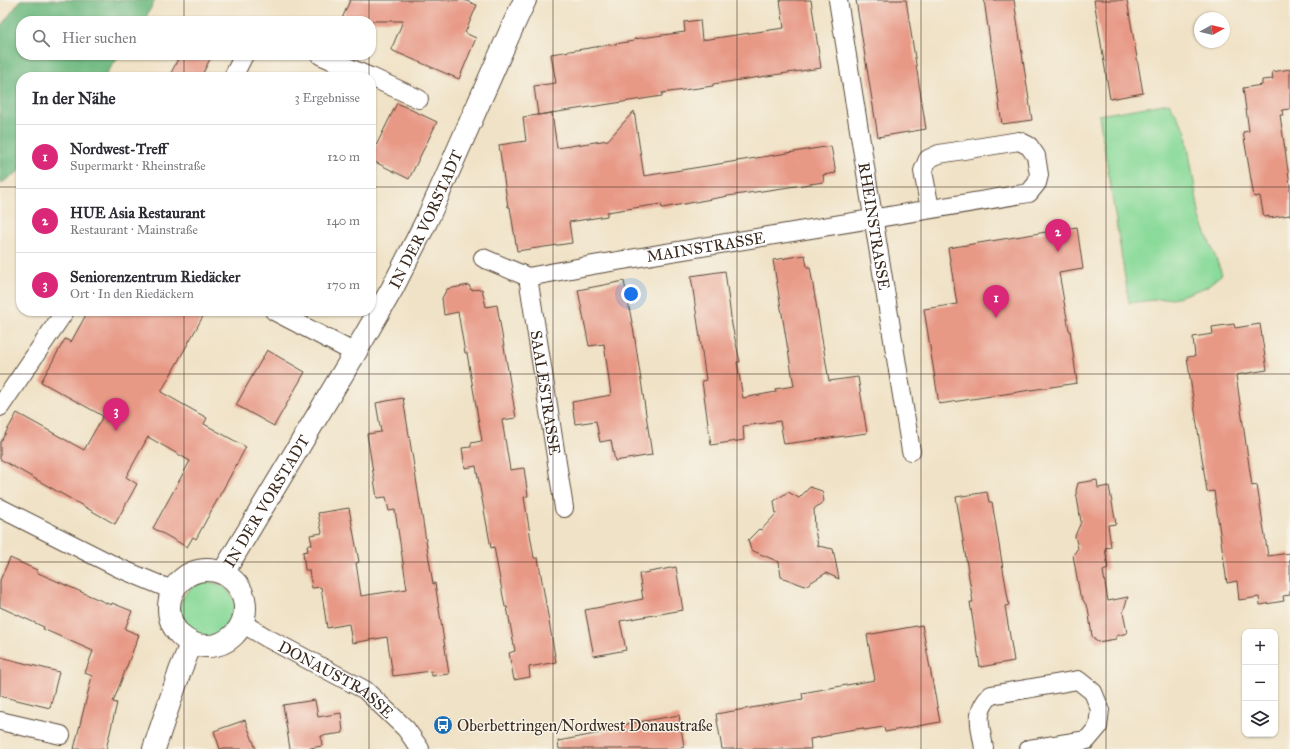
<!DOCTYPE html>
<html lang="de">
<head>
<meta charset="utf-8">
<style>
	:root { --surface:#fff; --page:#f7f7f7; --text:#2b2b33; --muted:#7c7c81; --line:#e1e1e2; --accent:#db2777 }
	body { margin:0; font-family:"IM FELL Great Primer",serif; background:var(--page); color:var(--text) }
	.controls { position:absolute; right:12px; bottom:12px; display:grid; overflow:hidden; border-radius:8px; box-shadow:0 1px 3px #0004 }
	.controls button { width:36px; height:36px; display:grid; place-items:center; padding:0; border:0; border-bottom:1px solid var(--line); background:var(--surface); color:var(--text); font:20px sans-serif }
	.compass { position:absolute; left:1194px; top:12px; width:36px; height:36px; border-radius:50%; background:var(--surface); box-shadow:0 1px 3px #0004; rotate:82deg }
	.you { position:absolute; left:631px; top:294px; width:14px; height:14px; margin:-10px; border:3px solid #fff; border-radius:50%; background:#1a73e8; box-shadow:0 0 0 6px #1a73e833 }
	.badge { display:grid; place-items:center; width:26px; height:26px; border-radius:50%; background:var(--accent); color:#fff; font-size:13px; font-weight:700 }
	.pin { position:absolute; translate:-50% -33px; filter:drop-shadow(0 1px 2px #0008) }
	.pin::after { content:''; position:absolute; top:21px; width:14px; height:12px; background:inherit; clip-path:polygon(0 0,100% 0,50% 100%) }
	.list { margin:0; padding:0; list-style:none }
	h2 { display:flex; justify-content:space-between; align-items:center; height:52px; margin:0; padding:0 16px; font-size:17px }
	h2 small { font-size:13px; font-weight:400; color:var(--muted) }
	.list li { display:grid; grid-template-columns:26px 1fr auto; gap:12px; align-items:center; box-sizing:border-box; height:64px; padding:0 16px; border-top:1px solid var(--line) }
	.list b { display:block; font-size:15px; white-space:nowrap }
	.list p { margin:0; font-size:13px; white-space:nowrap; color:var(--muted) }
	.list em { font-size:13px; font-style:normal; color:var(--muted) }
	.icon { flex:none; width:22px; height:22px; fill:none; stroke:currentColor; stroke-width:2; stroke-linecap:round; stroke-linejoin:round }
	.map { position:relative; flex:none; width:1290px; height:749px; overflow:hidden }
	.search { position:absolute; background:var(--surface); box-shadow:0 1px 3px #0004; left:16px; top:16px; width:360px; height:44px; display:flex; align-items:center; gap:10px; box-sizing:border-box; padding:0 14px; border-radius:16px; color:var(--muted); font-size:15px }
	.panel { position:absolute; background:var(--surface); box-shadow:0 1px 3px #0004; left:16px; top:72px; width:360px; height:244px; border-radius:16px }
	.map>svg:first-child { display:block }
	.green { fill:#8ada9a; stroke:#62825c }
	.forest { fill:#6fba82; stroke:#557250 }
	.building { fill:#e89986 }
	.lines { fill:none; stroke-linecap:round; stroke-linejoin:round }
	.minor-casing { stroke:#564637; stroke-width:20 }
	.tertiary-casing { stroke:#564637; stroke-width:24 }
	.minor { stroke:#fff; stroke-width:18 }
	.tertiary { stroke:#fff; stroke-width:22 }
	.grid { fill:none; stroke:#3b2a1e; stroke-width:1; stroke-opacity:0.55 }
	.labels { text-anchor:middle; stroke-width:3; stroke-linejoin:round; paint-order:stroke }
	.street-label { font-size:16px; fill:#3b2a1e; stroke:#f7f3e8 }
	.poi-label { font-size:16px; fill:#3b2a1e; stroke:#f7f3e8; text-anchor:start }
</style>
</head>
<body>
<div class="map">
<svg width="1290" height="749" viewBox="0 0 1290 749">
	<rect width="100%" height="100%" fill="#f7f3e8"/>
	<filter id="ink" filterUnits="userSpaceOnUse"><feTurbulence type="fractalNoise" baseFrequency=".025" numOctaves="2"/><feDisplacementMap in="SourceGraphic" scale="8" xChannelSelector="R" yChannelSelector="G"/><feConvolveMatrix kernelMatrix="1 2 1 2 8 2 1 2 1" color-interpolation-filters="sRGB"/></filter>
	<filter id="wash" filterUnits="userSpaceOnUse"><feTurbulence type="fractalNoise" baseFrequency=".012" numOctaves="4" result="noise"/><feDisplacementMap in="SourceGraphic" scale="16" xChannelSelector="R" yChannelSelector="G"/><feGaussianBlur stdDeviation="0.9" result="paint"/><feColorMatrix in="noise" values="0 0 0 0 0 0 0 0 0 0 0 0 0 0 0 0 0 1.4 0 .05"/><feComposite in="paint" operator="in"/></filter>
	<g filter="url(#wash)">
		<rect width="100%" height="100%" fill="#f0e2c6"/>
		<!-- green -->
		<path class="green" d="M1169 103 1185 129 1200 218 1222 274 1206 287 1178 297 1129 303 1099 115Z
			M180 610a28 28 0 1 1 56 0a28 28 0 1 1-56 0Z"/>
		<!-- forest -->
		<path class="forest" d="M21 0H155L144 21H21V55H120L104 77H21V170L0 184V27Z"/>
		<g id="blocks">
			<!-- building -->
			<path class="building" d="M350 0H464L477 5 465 33 476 38 459 79 391 50 403 21H341Z
				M780 0H811L821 68 713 84V86L662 93V96L538 115 552 113 557 148 608 140 634 111 644 176 831 146 836 173 823 175 824 182 803 185 728 196 662 208 661 204 607 212V216L569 222 572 243 517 251 510 207H508L499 145 526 141 523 117 538 115 534 86 556 83 551 54 634 41V39L685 32 684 22 700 20 702 40 784 28Z
				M856 0H906L926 129 878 137Z
				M984 0H1014L1032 120 1002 124Z
				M1094 0H1127L1143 93 1110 99Z
				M181 55H212L201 77H169L179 57Z
				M1290 69V109L1282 110 1283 115H1280L1290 185V215L1269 218V216L1264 217 1260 196 1254 197 1243 132 1249 131 1243 88 1262 85V80L1273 79 1272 72Z
				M397 103 437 122 409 179 371 160V156Z
				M1077 227 1083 269 1059 273 1069 330H1070L1077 383 939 404 924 309 957 304 948 248Z
				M805 255 807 267H810L829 381 858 377 867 433 784 444 780 421 743 426 744 440 711 445 702 381 706 380 691 276 725 271 732 325 740 362H737L743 398 776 392 775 389 794 386 773 260Z
				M624 281 634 333 652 455 615 461 611 440 600 442 596 421 575 424 572 402 611 395 604 344 589 346 578 290Z
				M469 285 471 290 482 289 486 307 497 305 516 418 502 420 510 470 524 468 528 496 524 497 534 558H538L556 662 529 667 530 677 514 680 509 653 515 651 507 607H505L494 547 491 548 476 466 465 468 462 448 471 447V443L482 441 467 353H465L458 312 444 315 442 298 447 289Z
				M88 311H206L161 392 207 418 204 424 246 447 196 539 193 537 187 547 153 528 190 461 148 437 126 477 137 484 115 524 0 459V443L17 413 84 450 103 416 41 382 65 339 71 342Z
				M1234 324 1235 328 1260 324 1267 370 1236 375 1252 486 1257 485 1268 556 1290 553V595L1283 596 1284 601 1260 605 1259 597 1239 600 1237 581 1227 583 1214 491 1207 492 1187 357 1195 356 1193 337 1213 334 1212 327Z
				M267 350 305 372 274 426 236 405Z
				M403 398 433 584 435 583 449 674 432 676 431 671 393 676 387 637 352 643 349 624 327 628 321 587 312 588 309 570H305L303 552 308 551 307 545H312L310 535 322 533 318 513 349 508 359 562 356 563 361 596 407 589 395 510 389 511 386 497 377 498 367 434 381 432 376 403Z
				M1097 480 1098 488 1109 486 1116 524 1108 525 1111 547 1105 548 1108 569 1103 571 1108 601 1128 597 1123 612 1127 633 1116 636V639L1097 642 1092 636 1088 608 1080 595 1073 555 1078 548 1075 536 1081 522 1076 491 1078 483Z
				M810 487 822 491 824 501 814 509 815 530 818 546 833 549 839 579 826 573 805 586 781 577 779 562 751 550 748 540 759 529 761 530 776 514 774 501 788 492 799 498Z
				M987 492 989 502H992L1009 605 1005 606 1014 661 980 667 970 602H973L956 497Z
				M10 558 37 570 36 572 111 605 112 603 132 611 125 629 139 635 113 702 117 703 106 749H74L92 676 85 673 93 651 43 629 44 627 0 607V580Z
				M676 567 683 610 620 621 626 650 594 656 585 610 643 599 639 574Z
				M922 625 940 722 885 732 884 727 864 730 863 728 831 733V735L810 739 811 749H722L716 714 803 699 802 693 875 680 867 635Z
				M0 657 59 672 50 708 0 696Z
				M315 700 318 717 341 713 343 733 321 736 322 746 304 749H290L283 705Z
				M679 715 684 747 675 749H559L558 741 616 730V726Z
				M245 720 256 749H220L214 731Z"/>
		</g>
	</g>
	<g filter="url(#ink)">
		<use href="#blocks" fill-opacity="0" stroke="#564637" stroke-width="1"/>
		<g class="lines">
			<!-- minor casing -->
			<g class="minor-casing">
				<g id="minor">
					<path id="s1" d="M838 0 911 451"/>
					<path d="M320 55 370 77"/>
					<path d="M233 77 244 55"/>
					<path d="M371 77 419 99"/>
					<path id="s2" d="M483 258 528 277 593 265 1029 193 1037 183 1039 175 1036 156 1029 146 1019 141 939 154 928 159 923 171 930 209"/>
					<path id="s3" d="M528 277 564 508"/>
					<path d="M274 311 355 353"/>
					<path d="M0 407 65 311"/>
					<path d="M0 508 119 568 172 590"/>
					<path id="s4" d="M242 623 267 638 365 690 406 729 420 749"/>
					<path d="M0 721 61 735"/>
					<path d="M984 749C981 726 973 713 991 695L1078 680 1093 692 1100 709 1098 727 1087 740 1029 749"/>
				</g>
			</g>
			<!-- tertiary casing -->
			<g class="tertiary-casing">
				<g id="tertiary">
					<circle cx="207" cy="608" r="38"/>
					<path id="s5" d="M223 573 355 353 392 289 427 220 511 30 525 0"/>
					<path d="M154 749 180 671 191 644"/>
				</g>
			</g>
			<!-- minor -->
			<use href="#minor" class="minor"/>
			<!-- tertiary -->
			<use href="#tertiary" class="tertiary"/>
		</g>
	</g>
	<!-- grid -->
	<path class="grid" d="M184 0V21M369 0V21M553 0V749M737 0V749M921 0V749M1106 0V749M184 55V77M369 55V77M0 187H21M371 187H1290M184 311V749M369 311V749M0 374H1290M0 562H1290"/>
	<!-- icons -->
	<defs>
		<g id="bus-disc" transform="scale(1)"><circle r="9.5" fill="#1f6fb2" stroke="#f7f3e8"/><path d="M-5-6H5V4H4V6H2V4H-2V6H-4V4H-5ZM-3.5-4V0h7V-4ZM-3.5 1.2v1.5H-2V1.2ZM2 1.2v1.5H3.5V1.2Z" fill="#fff"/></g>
	</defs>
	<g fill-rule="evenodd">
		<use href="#bus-disc" x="443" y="725"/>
	</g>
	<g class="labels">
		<!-- street labels -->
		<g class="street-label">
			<text dy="6" stroke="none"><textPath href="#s5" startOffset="408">IN DER VORSTADT</textPath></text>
			<text dy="6" stroke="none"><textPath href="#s1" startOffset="229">RHEINSTRASSE</textPath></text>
			<text dy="6" stroke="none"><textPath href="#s2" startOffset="229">MAINSTRASSE</textPath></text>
			<text dy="6" stroke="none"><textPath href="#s3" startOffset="117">SAALESTRASSE</textPath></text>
			<text dy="6" stroke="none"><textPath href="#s5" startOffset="84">IN DER VORSTADT</textPath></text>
			<text dy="6" stroke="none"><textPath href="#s4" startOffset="110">DONAUSTRASSE</textPath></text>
		</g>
		<!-- poi labels -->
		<g class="poi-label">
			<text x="457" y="731">Oberbettringen/Nordwest Donaustraße</text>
		</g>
	</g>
</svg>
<div class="controls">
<button>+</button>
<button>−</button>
<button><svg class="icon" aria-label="layers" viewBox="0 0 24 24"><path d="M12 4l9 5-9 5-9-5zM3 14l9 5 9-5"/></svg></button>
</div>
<svg class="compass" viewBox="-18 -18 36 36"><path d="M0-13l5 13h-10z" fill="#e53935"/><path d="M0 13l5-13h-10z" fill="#7c7c81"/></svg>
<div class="you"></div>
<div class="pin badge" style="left:996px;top:318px">1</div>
<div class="pin badge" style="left:1058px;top:252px">2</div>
<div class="pin badge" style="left:116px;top:431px">3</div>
<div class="search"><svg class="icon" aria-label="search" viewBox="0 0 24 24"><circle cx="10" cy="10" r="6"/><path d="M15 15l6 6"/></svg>Hier suchen</div>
<section class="panel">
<h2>In der Nähe<small>3 Ergebnisse</small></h2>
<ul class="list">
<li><span class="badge">1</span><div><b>Nordwest-Treff</b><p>Supermarkt · Rheinstraße</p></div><em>120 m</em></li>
<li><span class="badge">2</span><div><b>HUE Asia Restaurant</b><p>Restaurant · Mainstraße</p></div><em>140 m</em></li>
<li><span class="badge">3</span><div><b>Seniorenzentrum Riedäcker</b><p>Ort · In den Riedäckern</p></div><em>170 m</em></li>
</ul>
</section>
</div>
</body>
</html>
